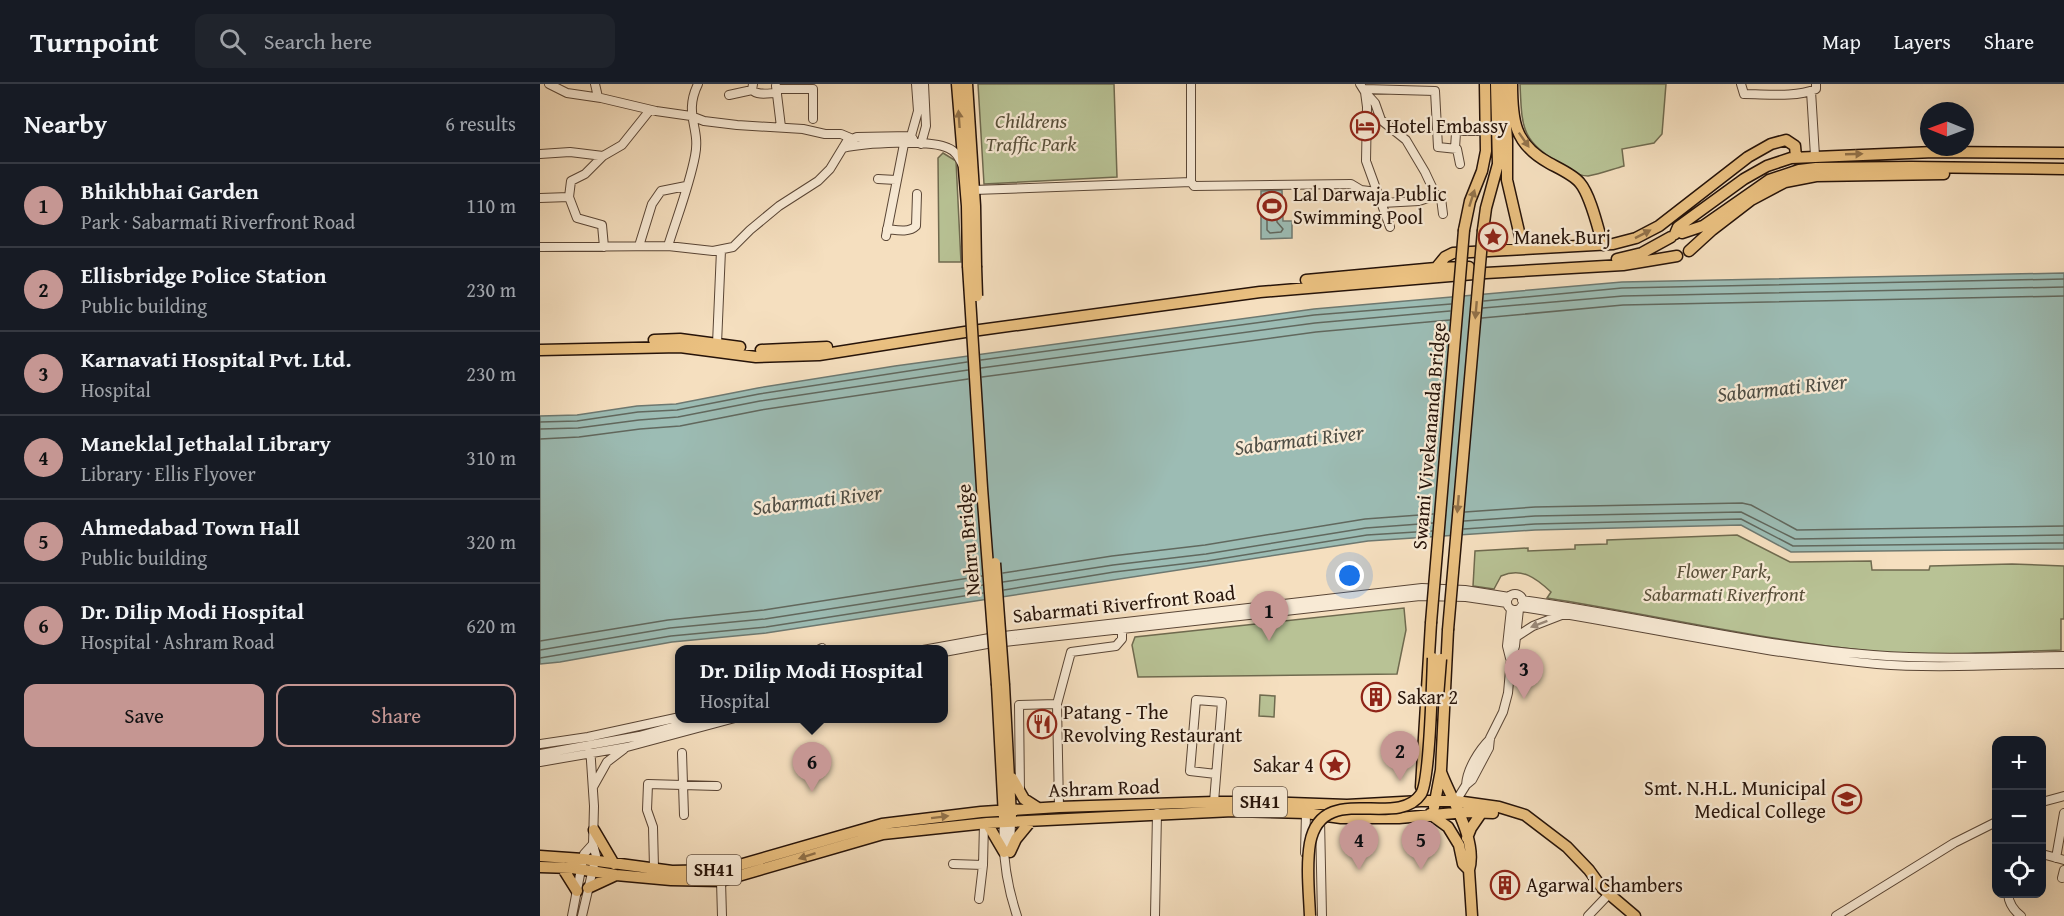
<!DOCTYPE html>
<html lang="en">
<head>
<meta charset="utf-8">
<style>
	:root { --surface:#171b24; --page:#20242c; --text:#f1f3f6; --muted:#9ea1a6; --line:#363941; --accent:#c59692 }
	body { margin:0; font-family:"Gentium Book Plus",serif; background:var(--page); color:var(--text) }
	.controls { position:absolute; right:18px; bottom:18px; display:grid; overflow:hidden; border-radius:12px; box-shadow:0 6px 24px #0002 }
	.controls button { width:54px; height:54px; display:grid; place-items:center; padding:0; border:0; border-bottom:2px solid var(--line); background:var(--surface); color:var(--text); font:30px sans-serif }
	.compass { position:absolute; left:1380px; top:18px; width:54px; height:54px; border-radius:50%; background:var(--surface); box-shadow:0 6px 24px #0002; rotate:271deg }
	.you { position:absolute; left:810px; top:492px; width:21px; height:21px; margin:-15px; border:4px solid #fff; border-radius:50%; background:#1a73e8; box-shadow:0 0 0 9px #1a73e833 }
	.badge { display:grid; place-items:center; width:39px; height:39px; border-radius:50%; background:var(--accent); color:#111; font-size:20px; font-weight:700 }
	.pin { position:absolute; translate:-50% -50px; filter:drop-shadow(0 2px 3px #0008) }
	.pin::after { content:''; position:absolute; top:32px; width:21px; height:18px; background:inherit; clip-path:polygon(0 0,100% 0,50% 100%) }
	.popup { position:absolute; left:135px; top:561px; width:273px; height:78px; box-sizing:border-box; display:grid; place-content:center; border-radius:12px; background:var(--surface); filter:drop-shadow(0 2px 4px #0005); font-size:20px; white-space:nowrap; color:var(--muted) }
	.popup b { font-size:22px; color:var(--text) }
	.popup::after { content:''; position:absolute; left:50%; top:100%; margin-left:-12px; border:12px solid transparent; border-top-color:var(--surface) }
	.list { margin:0; padding:0; list-style:none }
	h2 { display:flex; justify-content:space-between; align-items:center; height:78px; margin:0; padding:0 24px; font-size:26px }
	h2 small { font-size:20px; font-weight:400; color:var(--muted) }
	.list li { display:grid; grid-template-columns:39px 1fr auto; gap:18px; align-items:center; box-sizing:border-box; height:84px; padding:0 24px; border-top:2px solid var(--line) }
	.list b { display:block; font-size:22px; white-space:nowrap }
	.list p { margin:0; font-size:20px; white-space:nowrap; color:var(--muted) }
	.list em { font-size:20px; font-style:normal; color:var(--muted) }
	.actions { display:flex; gap:12px; padding:18px 24px }
	.actions a { flex:1; padding:14px 0; border:2px solid var(--accent); border-radius:12px; text-align:center; font-size:21px; color:var(--accent) }
	.actions .main { background:var(--accent); color:#111 }
	.icon { flex:none; width:33px; height:33px; fill:none; stroke:currentColor; stroke-width:2; stroke-linecap:round; stroke-linejoin:round }
	.map { position:relative; flex:none; width:1524px; height:832px; overflow:hidden }
	header { display:flex; align-items:center; gap:36px; box-sizing:border-box; height:84px; padding:0 30px; background:var(--surface); border-bottom:2px solid var(--line) }
	header strong { font-size:28px }
	nav { display:flex; gap:33px; margin-inline-start:auto; font-size:21px }
	.search { width:420px; height:54px; background:var(--page); display:flex; align-items:center; gap:15px; box-sizing:border-box; padding:0 21px; border-radius:12px; color:var(--muted); font-size:22px }
	main { display:flex }
	aside { flex:1; background:var(--surface) }
	.map>svg:first-child { display:block }
	.green { fill:#b8c295; stroke:#6f6a4f; stroke-width:1.5 }
	.water { fill:#9cbcb4; stroke:#6d7870; stroke-width:1.5 }
	.lines { fill:none; stroke-linecap:round; stroke-linejoin:round }
	.shore { stroke:#61685e; stroke-width:1.5 }
	.minor-casing { stroke:#5a4636; stroke-width:10 }
	.major-casing { stroke:#261309; stroke-width:13 }
	.minor { stroke:#f8ead5; stroke-width:8 }
	.major { stroke:#eac080; stroke-width:10 }
	.major-bridge-casing { stroke:#261309; stroke-width:13; stroke-linecap:butt }
	.major-bridge { stroke:#eac080; stroke-width:10 }
	.oneway { fill:#92724a }
	.oneway2 { fill:#9a8979 }
	.labels { text-anchor:middle; stroke-width:4.5; stroke-linejoin:round; paint-order:stroke }
	.shield { fill:#f8ead5; stroke:#655446; stroke-width:1.5 }
	.shield-label { font-size:18px; font-weight:bold; fill:#261309 }
	.park-label { font-size:20px; font-style:italic; fill:#59503a; stroke:#f8ead5 }
	.poi-label { font-size:20px; fill:#261309; stroke:#f8ead5; text-anchor:start }
	.street-label { font-size:20px; fill:#261309; stroke:#f8ead5 }
	.water-label { font-size:21px; font-style:italic; fill:#4f4e45; stroke:#f8ead5 }
</style>
</head>
<body>
<header>
<strong>Turnpoint</strong>
<div class="search"><svg class="icon" aria-label="search" viewBox="0 0 24 24"><circle cx="10" cy="10" r="6"/><path d="M15 15l6 6"/></svg>Search here</div>
<nav><a>Map</a><a>Layers</a><a>Share</a></nav>
</header>
<main>
<aside>
<h2>Nearby<small>6 results</small></h2>
<ul class="list">
<li><span class="badge">1</span><div><b>Bhikhbhai Garden</b><p>Park · Sabarmati Riverfront Road</p></div><em>110 m</em></li>
<li><span class="badge">2</span><div><b>Ellisbridge Police Station</b><p>Public building</p></div><em>230 m</em></li>
<li><span class="badge">3</span><div><b>Karnavati Hospital Pvt. Ltd.</b><p>Hospital</p></div><em>230 m</em></li>
<li><span class="badge">4</span><div><b>Maneklal Jethalal Library</b><p>Library · Ellis Flyover</p></div><em>310 m</em></li>
<li><span class="badge">5</span><div><b>Ahmedabad Town Hall</b><p>Public building</p></div><em>320 m</em></li>
<li><span class="badge">6</span><div><b>Dr. Dilip Modi Hospital</b><p>Hospital · Ashram Road</p></div><em>620 m</em></li>
</ul>
<div class="actions"><a class="main">Save</a><a>Share</a></div>
</aside>
<div class="map">
<svg width="1524" height="832" viewBox="0 0 1524 832">
	<rect width="100%" height="100%" fill="#f5dfbf"/>
	<filter id="stains"><feTurbulence type="fractalNoise" baseFrequency=".00333" numOctaves="4"/><feColorMatrix values="0 0 0 0 .2 0 0 0 0 .09 0 0 0 0 .02 0 0 0 .5 -.17"/></filter>
	<radialGradient id="worn" r=".72"><stop offset=".6" stop-color="#630" stop-opacity="0"/><stop offset="1" stop-color="#630" stop-opacity=".3"/></radialGradient>
	<!-- green -->
	<path class="green" d="M438 0H574L577 93 444 100Z
		M980 0H1126L1122 50 1114 59 1082 65 1084 82C1073 85 1060 90 1048 92 1039 92 1029 86 1022 81 981 56 982 46 980 0Z
		M403 69 416 77 421 178H399L398 74Z
		M1197 451 1250 478 1331 477 1332 486H1389L1390 482 1472 480 1524 482V535H1521V566C1458 568 1393 573 1330 567 1221 556 1115 531 1007 514L1011 508C996 494 982 483 961 492L954 505 933 502 935 467 988 464V467L1035 465V461L1067 460V456Z
		M864 524 866 546 857 590 598 593 592 561 595 553Z
		M720 611 735 612 734 633 719 632Z"/>
	<!-- water -->
	<path class="water" d="M742 106 743 137H752V154L721 155V107Z
		M1524 189V465L1251 468 1201 441 995 446 828 457 226 549 132 558 20 578 0 580V332L37 331 97 322 136 320 218 304 355 282 774 225 1082 198Z"/>
	<g class="lines">
		<!-- shore -->
		<path class="shore" d="M734 112 736 115 737 138 743 145 741 148 730 149 727 146V115Z
			M944 217 1082 204 1524 195
			M943 224 1083 212 1524 203
			M942 234 1083 221 1524 212
			M441 276 774 231 911 220
			M441 284 775 239 910 227
			M442 293 776 248 910 236
			M0 338 37 337 98 328 137 326 219 310 427 278
			M0 345 38 344 99 336 138 333 220 317 428 286
			M0 355 39 353 100 345 140 342 221 326 428 295
			M925 428 995 423 1202 419 1211 421 1257 446 1524 442
			M924 437 995 432 1201 428 1255 455 1524 451
			M924 445 995 440 1201 435 1253 462 1524 459
			M463 489 572 472 665 461 825 435 893 430
			M463 498 573 481 666 470 826 444 893 439
			M464 506 574 488 667 477 827 451 892 447
			M0 557 128 536 224 526 442 492
			M0 566 130 544 225 535 443 501
			M0 574 131 552 226 543 443 509"/>
		<!-- minor casing -->
		<g class="minor-casing">
			<path id="minor" d="M9 0 27 9 61 14 116 27 151 32 164 37 197 41 263 45 285 50H301L313 55
				M55 0 58 13
				M651 0V98
				M820 0 825 8 827 23 826 77 850 143
				M1201 0 1204 10C1227 10 1254 14 1276 5V0
				M236 2 241 43
				M237 5H273V35
				M824 5 895 7 898 63 917 65 920 80
				M212 6C218 12 229 9 237 9
				M1271 7 1275 72
				M825 8 835 19 841 36 866 56 885 88 892 103 891 110 888 114 879 117 842 119
				M189 11 212 6 213 0
				M373 55 371 52 378 27 376 0
				M381 60 386 42 384 0
				M303 64C323 59 391 55 408 64 416 67 419 74 423 82
				M915 64 916 49 920 47H939
				M0 70 30 68 63 72 82 61 110 26
				M338 95 356 96
				M434 106 651 98 654 102 811 100 821 106 837 108
				M891 110 899 111 901 114 903 130
				M29 113 31 97 45 90 63 72
				M0 114 29 113 37 134 62 141 64 163
				M347 145C356 146 369 149 376 142L377 110
				M346 152 364 60
				M99 162 112 120 121 107 146 102
				M128 162C137 133 149 103 155 72 161 43 143 31 158 0
				M0 163 128 162 173 167 193 163 210 146 239 122 278 97 290 85 307 57 317 53 371 52
				M177 260 181 166
				M967 518a8 8 0 1 1 16 0a8 8 0 1 1-16 0Z
				M982 516C1099 532 1215 562 1333 571 1396 576 1461 573 1524 572
				M981 523C1099 541 1217 569 1337 580 1399 585 1462 580 1524 580
				M976 553 993 542 1024 530
				M278 566 282 564
				M383 566 455 553 882 504 925 506 969 513
				M404 568 447 560 880 512 926 513 967 519
				M970 574 967 562 971 525
				M517 620 531 568 576 562 582 555V542
				M0 660 48 653 140 633
				M142 669 144 731
				M0 670 99 652 165 634
				M0 678 87 663 195 634
				M926 701C927 685 939 666 950 655
				M53 703 67 678 84 665
				M480 707 479 621 517 620 519 723
				M916 717 926 701 932 696 949 664 950 654 963 628 968 609 971 575 975 562 979 525
				M674 718 682 618 656 616 650 687 676 690
				M1502 718 1524 712
				M780 735 782 832
				M464 738C462 769 467 802 477 832
				M470 765 471 738
				M765 769 766 729
				M1502 770 1524 776
				M1516 774 1524 729
				M413 780 443 781 444 739
				M114 784 113 743 107 726 108 700 177 702
				M1522 794 1524 786
				M181 797 182 832
				M1468 810C1469 820 1473 826 1481 832
				M439 815 443 781
				M32 832 44 770 53 760
				M42 832 56 772 53 760 54 722 50 662
				M615 832 617 729
				M1048 832 1069 810
				M1296 832 1414 759 1456 738"/>
		</g>
		<!-- major casing -->
		<g class="major-casing">
			<path id="major" d="M417 0 427 122 428 182
				M427 0 435 122 436 182
				M963 0 967 56V96L983 165
				M972 0C972 36 974 60 1009 79 1018 84 1034 91 1040 99 1051 112 1058 145 1063 161
				M924 146 930 117 942 87 946 67 945 0
				M943 146 946 124 958 80 956 0
				M1142 149 1163 142 1229 96 1259 86 1276 84 1371 83 1524 85
				M1135 150 1138 143 1204 95 1227 82 1251 74 1394 68 1524 69
				M1149 167 1172 146 1211 116 1245 98 1276 92 1404 90
				M1077 175 1102 169 1131 153
				M896 184 905 173 913 169 1073 160 1096 154 1119 142 1208 73 1231 60 1246 56 1255 62 1256 73
				M766 196 896 184 929 183
				M114 256 140 255 200 263
				M0 266 140 263 216 273 279 271 425 248 720 208 946 189 1083 181 1137 172
				M221 266 287 263
				M457 601 464 733
				M464 601 471 732
				M901 688C911 715 938 757 929 786
				M472 694 484 715 498 724
				M881 703 891 539
				M894 723 901 686 908 546
				M890 730 908 743 919 761 923 780 929 786 932 832
				M447 739 464 768
				M54 746 74 780
				M927 754 931 744 942 728
				M470 768 476 755 490 738
				M0 772 43 775 132 787 182 786 342 740 441 728 519 723 674 718H725L807 721 881 717H916L959 723 985 731 1027 763 1049 786 1062 804 1095 832
				M0 783 32 784 76 791 131 796 181 797 343 750 447 739 693 727 766 729 801 734H859L926 728 953 729
				M22 783 37 807
				M48 804 76 791"/>
		</g>
		<!-- minor -->
		<use href="#minor" class="minor"/>
		<!-- major -->
		<use href="#major" class="major"/>
		<!-- major-bridge casing -->
		<g class="major-bridge-casing">
			<path id="major-bridge" d="M428 182 442 404 457 601
				M436 182 437 212
				M455 479 464 601
				M891 539 924 146
				M908 546 943 146
				M898 613 901 575
				M770 832C769 808 766 782 770 759 782 696 857 746 881 710 890 696 892 597 893 574"/>
		</g>
		<!-- major-bridge -->
		<use href="#major-bridge" class="major-bridge"/>
	</g>
	<!-- one-way arrows -->
	<defs><path id="oneway-solid" d="M-6-.8H1V-3.2L6.5 0L1 3.2V.8H-6Z" transform="scale(1.5)"/></defs>
	<g class="oneway">
		<use href="#oneway-solid" transform="translate(419 35) rotate(-94)"/>
		<use href="#oneway-solid" transform="translate(984 56) rotate(55)"/>
		<use href="#oneway-solid" transform="translate(1314 70) rotate(-2)"/>
		<use href="#oneway-solid" transform="translate(932 114) rotate(-72)"/>
		<use href="#oneway-solid" transform="translate(1103 150) rotate(-27)"/>
		<use href="#oneway-solid" transform="translate(936 226) rotate(95)"/>
		<use href="#oneway-solid" transform="translate(918 420) rotate(95)"/>
		<use href="#oneway-solid" transform="translate(400 733) rotate(-7)"/>
		<use href="#oneway-solid" transform="translate(267 772) rotate(162)"/>
	</g>
	<use class="oneway2" href="#oneway-solid" transform="translate(999 540) rotate(159)"/>
	<!-- icons -->
	<defs>
		<g id="hotel-ring" transform="scale(1.5)"><circle r="9.5" fill="#f8ead5" stroke="#8f2418" stroke-width="1.5"/><path d="M-6-4.5h1.5V1H6V5H4.5V3h-9V5H-6ZM-4 0a1.8 1.8 0 1 1 3.6 0ZM.5 0V-2.5h3Q6-2.5 6 0Z" fill="#8f2418"/></g>
		<g id="stadium-ring" transform="scale(1.5)"><circle r="9.5" fill="#f8ead5" stroke="#8f2418" stroke-width="1.5"/><path d="M0-5a6.5 5 0 1 0 0 10a6.5 5 0 1 0 0-10ZM-3.5-1.8h7v3.6h-7Z" fill="#8f2418"/></g>
		<g id="sight-ring" transform="scale(1.5)"><circle r="9.5" fill="#f8ead5" stroke="#8f2418" stroke-width="1.5"/><path d="M0-6L1.8-2.2L6-1.7L2.9 1.2L3.7 5.4L0 3.3L-3.7 5.4L-2.9 1.2L-6-1.7L-1.8-2.2Z" fill="#8f2418"/></g>
		<g id="building-ring" transform="scale(1.5)"><circle r="9.5" fill="#f8ead5" stroke="#8f2418" stroke-width="1.5"/><path d="M-4-6H4V6H1V3H-1V6H-4ZM-2.5-4.3h1.7v1.8h-1.7ZM.8-4.3h1.7v1.8H.8ZM-2.5-1h1.7V.8h-1.7ZM.8-1h1.7V.8H.8Z" fill="#8f2418"/></g>
		<g id="restaurant-ring" transform="scale(1.5)"><circle r="9.5" fill="#f8ead5" stroke="#8f2418" stroke-width="1.5"/><path d="M-5-6h1v4h1v-4h1v4h1v-4h1v5L-1.5 .5V6h-2V.5L-5-1ZM5-6V6H3V1.5H1.5Q1.5-4 5-6Z" fill="#8f2418"/></g>
		<g id="university-ring" transform="scale(1.5)"><circle r="9.5" fill="#f8ead5" stroke="#8f2418" stroke-width="1.5"/><path d="M0-5L7-2L0 1L-7-2ZM-4 1L0 2.5L4 1V4Q0 6-4 4Z" fill="#8f2418"/></g>
	</defs>
	<g fill-rule="evenodd">
		<use href="#hotel-ring" x="825" y="42"/>
		<use href="#stadium-ring" x="732" y="122"/>
		<use href="#sight-ring" x="953" y="153"/>
		<use href="#building-ring" x="836" y="613"/>
		<use href="#restaurant-ring" x="502" y="640"/>
		<use href="#sight-ring" x="795" y="681"/>
		<use href="#university-ring" x="1307" y="715"/>
		<use href="#building-ring" x="965" y="801"/>
	</g>
	<g class="labels">
		<!-- shield labels -->
		<g class="shield">
			<rect x="693" y="703" width="54" height="30" rx="4.5"/>
			<rect x="147" y="771" width="54" height="30" rx="4.5"/>
		</g>
		<g class="shield-label">
			<text x="720" y="724">SH41</text>
			<text x="174" y="792">SH41</text>
		</g>
		<!-- park labels -->
		<g class="park-label">
			<text x="491" y="44">Childrens<tspan x="491" dy="23">Traffic Park</tspan></text>
			<text x="1184" y="494">Flower Park,<tspan x="1184" dy="23">Sabarmati Riverfront</tspan></text>
		</g>
		<!-- poi labels -->
		<g class="poi-label">
			<text x="846" y="49">Hotel Embassy</text>
			<text x="753" y="117">Lal Darwaja Public<tspan x="753" dy="23">Swimming Pool</tspan></text>
			<text x="974" y="160">Manek Burj</text>
			<text x="857" y="620">Sakar 2</text>
			<text x="523" y="635">Patang - The<tspan x="523" dy="23">Revolving Restaurant</tspan></text>
			<text x="774" y="688" text-anchor="end">Sakar 4</text>
			<text x="1286" y="711" text-anchor="end">Smt. N.H.L. Municipal<tspan x="1286" dy="23">Medical College</tspan></text>
			<text x="986" y="808">Agarwal Chambers</text>
		</g>
		<!-- street labels -->
		<g class="street-label">
			<text transform="translate(889 352) rotate(-85)" y="7">Swami Vivekananda Bridge</text>
			<text transform="translate(428 456) rotate(-95)" y="7">Nehru Bridge</text>
			<text transform="translate(584 520) rotate(-6)" y="7">Sabarmati Riverfront Road</text>
			<text transform="translate(564 704) rotate(-2)" y="7">Ashram Road</text>
		</g>
		<!-- water labels -->
		<g class="water-label">
			<text transform="translate(1242 304) rotate(-6)" y="7">Sabarmati River</text>
			<text transform="translate(759 356) rotate(-7)" y="7">Sabarmati River</text>
			<text transform="translate(277 416) rotate(-7)" y="7">Sabarmati River</text>
		</g>
	</g>
	<rect width="100%" height="100%" filter="url(#stains)"/>
	<rect width="100%" height="100%" fill="url(#worn)"/>
</svg>
<div class="controls">
<button>+</button>
<button>−</button>
<button><svg class="icon" aria-label="locate" viewBox="0 0 24 24"><circle cx="12" cy="12" r="6"/><path d="M12 2v4M12 18v4M2 12h4M18 12h4"/></svg></button>
</div>
<svg class="compass" viewBox="-18 -18 36 36"><path d="M0-13l5 13h-10z" fill="#e53935"/><path d="M0 13l5-13h-10z" fill="#9ea1a6"/></svg>
<div class="you"></div>
<div class="pin badge" style="left:729px;top:557px">1</div>
<div class="pin badge" style="left:860px;top:697px">2</div>
<div class="pin badge" style="left:984px;top:615px">3</div>
<div class="pin badge" style="left:819px;top:786px">4</div>
<div class="pin badge" style="left:881px;top:786px">5</div>
<div class="pin badge" style="left:272px;top:708px">6</div>
<div class="popup"><b>Dr. Dilip Modi Hospital</b>Hospital</div>
</div>
</main>
</body>
</html>
